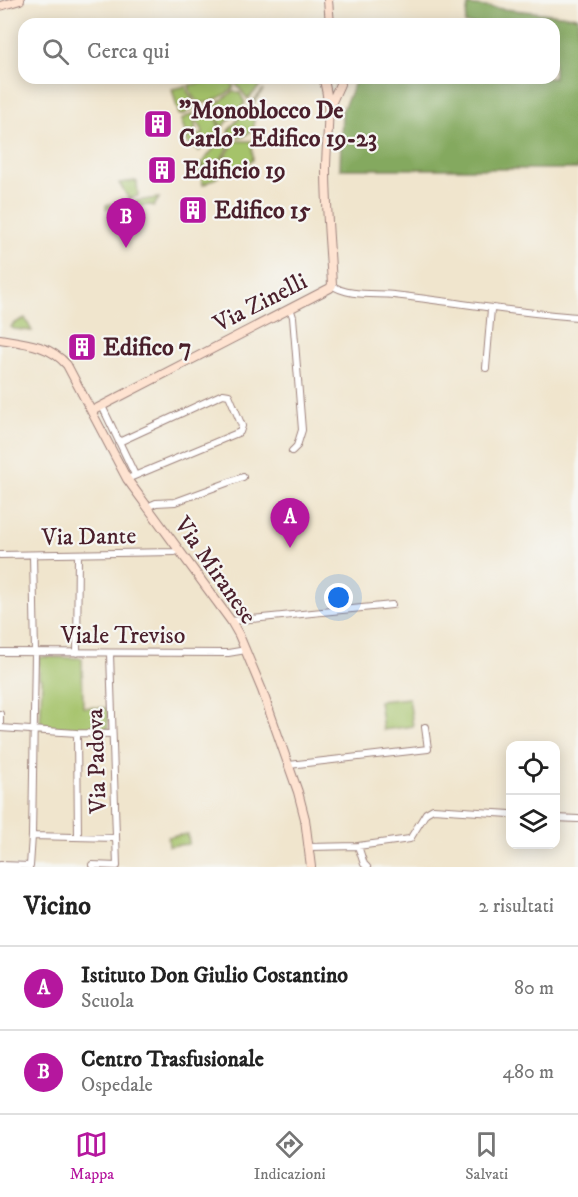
<!DOCTYPE html>
<html lang="it">
<head>
<meta charset="utf-8">
<style>
	:root { --surface:#fff; --page:#f2f2f2; --text:#222; --muted:#767676; --line:#e0e0e0; --accent:#b5179e }
	body { margin:0; font-family:"IM FELL DW Pica",serif; background:var(--page); color:var(--text) }
	.controls { position:absolute; right:18px; bottom:18px; display:grid; overflow:hidden; border-radius:12px; box-shadow:0 3px 15px #0003 }
	.controls button { width:54px; height:54px; display:grid; place-items:center; padding:0; border:0; border-bottom:2px solid var(--line); background:var(--surface); color:var(--text); font:30px sans-serif }
	.you { position:absolute; left:339px; top:598px; width:21px; height:21px; margin:-15px; border:4px solid #fff; border-radius:50%; background:#1a73e8; box-shadow:0 0 0 9px #1a73e833 }
	.badge { display:grid; place-items:center; width:39px; height:39px; border-radius:50%; background:var(--accent); color:#fff; font-size:20px; font-weight:700 }
	.pin { position:absolute; translate:-50% -50px; filter:drop-shadow(0 2px 3px #0008) }
	.pin::after { content:''; position:absolute; top:32px; width:21px; height:18px; background:inherit; clip-path:polygon(0 0,100% 0,50% 100%) }
	.list { margin:0; padding:0; list-style:none }
	h2 { display:flex; justify-content:space-between; align-items:center; height:78px; margin:0; padding:0 24px; font-size:26px }
	h2 small { font-size:20px; font-weight:400; color:var(--muted) }
	.list li { display:grid; grid-template-columns:39px 1fr auto; gap:18px; align-items:center; box-sizing:border-box; height:84px; padding:0 24px; border-top:2px solid var(--line) }
	.list b { display:block; font-size:22px; white-space:nowrap }
	.list p { margin:0; font-size:20px; white-space:nowrap; color:var(--muted) }
	.list em { font-size:20px; font-style:normal; color:var(--muted) }
	.icon { flex:none; width:33px; height:33px; fill:none; stroke:currentColor; stroke-width:2; stroke-linecap:round; stroke-linejoin:round }
	.map { position:relative; flex:none; width:578px; height:867px; overflow:hidden }
	.search { position:absolute; background:var(--surface); box-shadow:0 3px 15px #0003; left:18px; right:18px; top:18px; height:66px; display:flex; align-items:center; gap:15px; box-sizing:border-box; padding:0 21px; border-radius:18px; color:var(--muted); font-size:22px }
	.sheet { height:246px; background:var(--surface) }
	nav { display:flex; justify-content:space-around; align-items:center; box-sizing:border-box; height:84px; border-top:2px solid var(--line); background:var(--surface); font-size:16px; color:var(--muted) }
	nav a { display:grid; justify-items:center; gap:3px }
	nav .on { color:var(--accent) }
	.map>svg:first-child { display:block }
	.green { fill:#a5c36a; stroke:#78714a; stroke-width:1.5 }
	.forest { fill:#84a95e; stroke:#676444; stroke-width:1.5 }
	.lines { fill:none; stroke-linecap:round; stroke-linejoin:round }
	.street-casing { stroke:#9d827c; stroke-width:8 }
	.secondary-casing { stroke:#9d827c; stroke-width:10 }
	.street { stroke:#fff; stroke-width:6 }
	.secondary { stroke:#fee3d1; stroke-width:8 }
	.labels { text-anchor:middle; stroke-width:4.5; stroke-linejoin:round; paint-order:stroke }
	.poi-label { font-size:24px; font-weight:bold; fill:#4a1f2b; stroke:#f6f6f2; text-anchor:start }
	.street-label { font-size:24px; fill:#4a1f2b; stroke:#f6f6f2 }
</style>
</head>
<body>
<div class="map">
<svg width="578" height="867" viewBox="0 0 578 867">
	<rect width="100%" height="100%" fill="#f6f6f2"/>
	<filter id="ink" filterUnits="userSpaceOnUse"><feTurbulence type="fractalNoise" baseFrequency=".0167" numOctaves="2"/><feDisplacementMap in="SourceGraphic" scale="12" xChannelSelector="R" yChannelSelector="G"/><feConvolveMatrix kernelMatrix="1 2 1 2 8 2 1 2 1" color-interpolation-filters="sRGB"/></filter>
	<filter id="wash" filterUnits="userSpaceOnUse"><feTurbulence type="fractalNoise" baseFrequency=".008" numOctaves="4" result="noise"/><feDisplacementMap in="SourceGraphic" scale="24" xChannelSelector="R" yChannelSelector="G"/><feGaussianBlur stdDeviation="1.35" result="paint"/><feColorMatrix in="noise" values="0 0 0 0 0 0 0 0 0 0 0 0 0 0 0 0 0 1.4 0 .05"/><feComposite in="paint" operator="in"/></filter>
	<g filter="url(#wash)">
		<rect width="100%" height="100%" fill="#f0e5cd"/>
		<!-- green -->
		<path class="green" d="M227 78 234 86 232 90C217 100 194 115 189 85Z
			M231 78H249L260 86 248 99Z
			M186 86 188 92 196 106 183 115H179L172 89Z
			M263 90 253 104 254 129 243 137 232 136 228 131Z
			M234 91 240 93 245 103 222 127 219 123 215 105Z
			M204 108 213 110 220 130 199 151 189 145 186 138 203 134 202 129 197 122 198 111Z
			M193 113 196 130 190 133 185 132 181 120Z
			M225 135 231 140 229 146 215 169H208L201 164Z
			M235 141H252L253 160 221 174 219 171 222 161Z
			M199 165 210 172 217 174 218 177 203 185 201 173 197 168Z
			M135 181 137 182 138 196 129 199 119 183Z
			M159 198 154 206 151 205 106 209V205Z
			M25 318 32 331 14 329 11 327 13 324Z
			M39 657 82 658 83 707 108 708V730L40 728 42 679 39 678Z
			M409 698 413 726 383 730 379 701Z
			M188 834 189 844 169 846 168 837Z"/>
		<!-- forest -->
		<path class="forest" d="M468 5 578 17V169H340L342 111 357 78H554V24H465Z"/>
	</g>
	<g filter="url(#ink)">
		<g class="lines">
			<!-- street casing -->
			<g class="street-casing">
				<path id="street" d="M332 285C347 297 376 293 394 295 456 302 516 313 578 317
					M290 308 293 317 302 430 297 446 292 451
					M486 368 491 309
					M102 406 135 475
					M119 442 223 394 229 395 242 426 240 432 127 479
					M147 507 156 503 175 502 243 477
					M0 555 175 552 178 549
					M33 555 35 653 32 836 116 838
					M231 621 392 605
					M0 652 228 653 246 650
					M77 653 78 554
					M0 714V728
					M0 728 77 733 112 734
					M77 733 78 837
					M289 765 428 749 425 727
					M556 818 578 819
					M358 846 364 864 367 867
					M309 847 358 846 410 839 426 813 433 809 510 814
					M92 865 117 866 110 654
					M0 867V865L30 866 32 836"/>
			</g>
			<!-- secondary casing -->
			<g class="secondary-casing">
				<path id="secondary" d="M328 0 330 24
					M0 6 20 0
					M331 104 340 84
					M0 339C25 343 50 345 67 365L127 479 231 621 239 635 262 690 298 792 305 819 311 867
					M92 411 330 288 332 285C330 246 326 208 326 169 326 139 333 107 323 78"/>
			</g>
			<!-- street -->
			<use href="#street" class="street"/>
			<!-- secondary -->
			<use href="#secondary" class="secondary"/>
		</g>
	</g>
	<!-- icons -->
	<defs>
		<g id="building-square" transform="scale(1.5)"><rect x="-9" y="-9" width="18" height="18" rx="4" fill="#b5179e" stroke="#f6f6f2"/><path d="M-4-6H4V6H1V3H-1V6H-4ZM-2.5-4.3h1.7v1.8h-1.7ZM.8-4.3h1.7v1.8H.8ZM-2.5-1h1.7V.8h-1.7ZM.8-1h1.7V.8H.8Z" fill="#fff"/></g>
	</defs>
	<g fill-rule="evenodd">
		<use href="#building-square" x="158" y="124"/>
		<use href="#building-square" x="162" y="170"/>
		<use href="#building-square" x="193" y="210"/>
		<use href="#building-square" x="82" y="347"/>
	</g>
	<g class="labels">
		<!-- poi labels -->
		<g class="poi-label">
			<text x="179" y="118">"Monoblocco De<tspan x="179" dy="28">Carlo" Edifico 19-23</tspan></text>
			<text x="183" y="178">Edificio 19</text>
			<text x="214" y="218">Edifico 15</text>
			<text x="103" y="355">Edifico 7</text>
		</g>
		<!-- street labels -->
		<g class="street-label">
			<text transform="translate(260 302) rotate(-27)" y="8">Via Zinelli</text>
			<text transform="translate(89 536) rotate(-1)" y="8">Via Dante</text>
			<text transform="translate(216 570) rotate(55)" y="8">Via Miranese</text>
			<text x="123" y="643">Viale Treviso</text>
			<text transform="translate(96 761) rotate(-92)" y="8">Via Padova</text>
		</g>
	</g>
</svg>
<div class="controls">
<button><svg class="icon" aria-label="locate" viewBox="0 0 24 24"><circle cx="12" cy="12" r="6"/><path d="M12 2v4M12 18v4M2 12h4M18 12h4"/></svg></button>
<button><svg class="icon" aria-label="layers" viewBox="0 0 24 24"><path d="M12 4l9 5-9 5-9-5zM3 14l9 5 9-5"/></svg></button>
</div>
<div class="you"></div>
<div class="pin badge" style="left:290px;top:548px">A</div>
<div class="pin badge" style="left:126px;top:248px">B</div>
<div class="search"><svg class="icon" aria-label="search" viewBox="0 0 24 24"><circle cx="10" cy="10" r="6"/><path d="M15 15l6 6"/></svg>Cerca qui</div>
</div>
<section class="sheet">
<h2>Vicino<small>2 risultati</small></h2>
<ul class="list">
<li><span class="badge">A</span><div><b>Istituto Don Giulio Costantino</b><p>Scuola</p></div><em>80 m</em></li>
<li><span class="badge">B</span><div><b>Centro Trasfusionale</b><p>Ospedale</p></div><em>480 m</em></li>
</ul>
</section>
<nav>
<a class="on"><svg class="icon" aria-label="map" viewBox="0 0 24 24"><path d="M3 6l6-2 6 2 6-2v14l-6 2-6-2-6 2zM9 4v14M15 6v14"/></svg>Mappa</a>
<a><svg class="icon" aria-label="directions" viewBox="0 0 24 24"><path d="M12 3l9 9-9 9-9-9zM9 14v-3h6M13 9l2 2-2 2"/></svg>Indicazioni</a>
<a><svg class="icon" aria-label="saved" viewBox="0 0 24 24"><path d="M7 4h10v16l-5-4-5 4z"/></svg>Salvati</a>
</nav>
</body>
</html>
